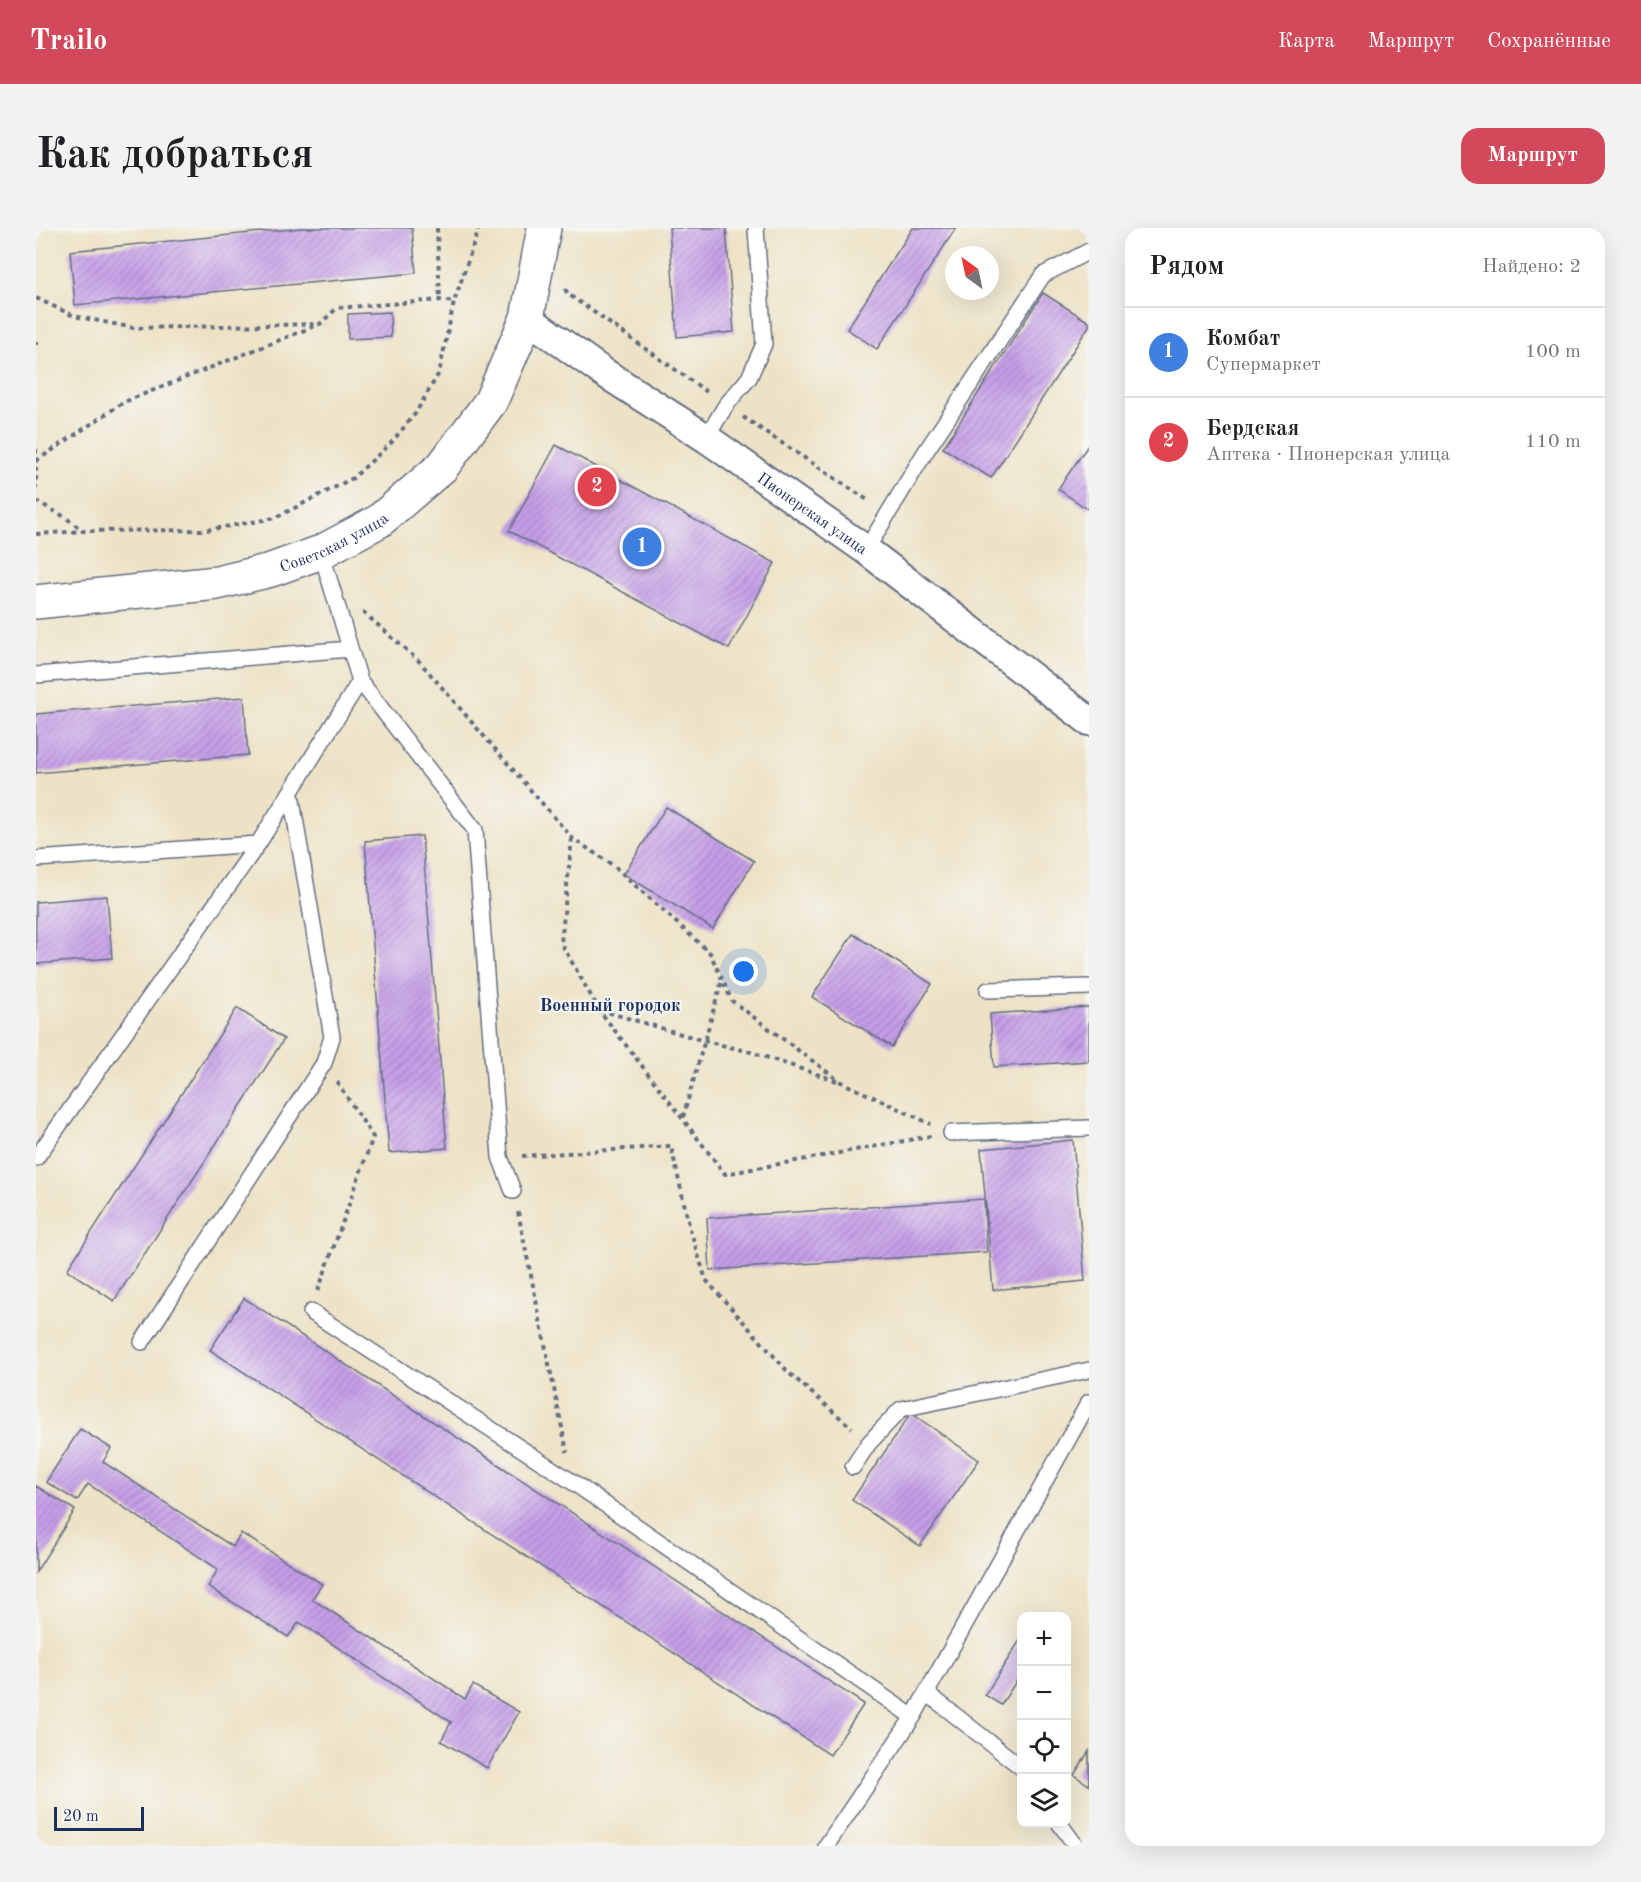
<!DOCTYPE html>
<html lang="ru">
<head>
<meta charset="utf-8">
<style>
	:root { --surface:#fff; --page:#f2f2f2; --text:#202124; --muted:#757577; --line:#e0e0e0; --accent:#d1495b }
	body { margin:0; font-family:"Old Standard TT",serif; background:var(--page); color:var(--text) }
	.controls { position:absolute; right:18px; bottom:18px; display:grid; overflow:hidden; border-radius:12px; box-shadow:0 6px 24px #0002 }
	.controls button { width:54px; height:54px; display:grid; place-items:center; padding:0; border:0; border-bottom:2px solid var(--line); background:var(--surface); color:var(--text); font:30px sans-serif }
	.compass { position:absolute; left:909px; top:18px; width:54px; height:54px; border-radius:50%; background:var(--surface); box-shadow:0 6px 24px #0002; rotate:327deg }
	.scale { position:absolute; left:18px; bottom:15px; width:90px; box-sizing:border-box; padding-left:6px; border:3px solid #1b2f5e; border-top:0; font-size:16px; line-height:21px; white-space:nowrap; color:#1b2f5e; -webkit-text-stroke:4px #f6f6f2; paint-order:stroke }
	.you { position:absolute; left:708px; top:744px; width:21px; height:21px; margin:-15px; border:4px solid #fff; border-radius:50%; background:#1a73e8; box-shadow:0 0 0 9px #1a73e833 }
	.badge { display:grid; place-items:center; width:39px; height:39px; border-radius:50%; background:var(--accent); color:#fff; font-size:20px; font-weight:700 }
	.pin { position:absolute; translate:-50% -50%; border:3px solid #fff; box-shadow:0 2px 6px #0006 }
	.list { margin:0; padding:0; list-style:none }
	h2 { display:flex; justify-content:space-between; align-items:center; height:78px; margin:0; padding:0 24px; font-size:26px }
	h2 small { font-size:20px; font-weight:400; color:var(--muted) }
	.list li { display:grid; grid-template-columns:39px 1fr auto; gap:18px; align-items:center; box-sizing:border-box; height:90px; padding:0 24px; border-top:2px solid var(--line) }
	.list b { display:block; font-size:22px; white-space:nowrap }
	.list p { margin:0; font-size:20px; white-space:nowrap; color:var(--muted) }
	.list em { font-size:20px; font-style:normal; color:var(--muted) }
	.icon { flex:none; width:33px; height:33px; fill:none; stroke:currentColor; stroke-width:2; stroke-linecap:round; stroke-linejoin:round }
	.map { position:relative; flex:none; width:1053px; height:1618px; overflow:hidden; border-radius:18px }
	header { display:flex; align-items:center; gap:36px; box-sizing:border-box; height:84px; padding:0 30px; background:var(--accent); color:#fff }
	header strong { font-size:28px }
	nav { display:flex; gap:33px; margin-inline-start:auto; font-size:21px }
	.intro { display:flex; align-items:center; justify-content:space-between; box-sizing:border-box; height:144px; padding:0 36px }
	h1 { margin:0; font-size:42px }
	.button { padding:15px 27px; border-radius:18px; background:var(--accent); color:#fff; font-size:21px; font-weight:700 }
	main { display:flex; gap:36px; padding:0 36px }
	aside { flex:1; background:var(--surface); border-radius:18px; box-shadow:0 6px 24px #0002 }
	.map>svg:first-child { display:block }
	.building { fill:url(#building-hatch) }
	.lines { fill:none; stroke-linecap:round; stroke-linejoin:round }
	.service-casing { stroke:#646e82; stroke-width:18 }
	.minor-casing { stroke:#646e82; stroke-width:32 }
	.tertiary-casing { stroke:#646e82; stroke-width:36 }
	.path { stroke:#646e82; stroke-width:4; stroke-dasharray:4.5 4.5; stroke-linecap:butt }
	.service { stroke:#fff; stroke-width:15 }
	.minor { stroke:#fff; stroke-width:28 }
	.tertiary { stroke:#fff; stroke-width:33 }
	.labels { text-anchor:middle; stroke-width:4.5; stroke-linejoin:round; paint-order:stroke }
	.street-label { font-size:16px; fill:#1b2f5e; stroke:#f6f6f2 }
	.neighbourhood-label { font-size:18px; font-weight:bold; fill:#1b2f5e; stroke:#f6f6f2 }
</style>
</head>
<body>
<header>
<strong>Trailo</strong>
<nav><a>Карта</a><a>Маршрут</a><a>Сохранённые</a></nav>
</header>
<div class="intro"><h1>Как добраться</h1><a class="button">Маршрут</a></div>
<main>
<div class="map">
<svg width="1053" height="1618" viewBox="0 0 1053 1618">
	<defs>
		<pattern id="building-hatch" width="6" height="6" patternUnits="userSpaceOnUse" patternTransform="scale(1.5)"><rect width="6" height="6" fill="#c69fe8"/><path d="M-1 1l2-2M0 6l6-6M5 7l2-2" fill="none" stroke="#a082bf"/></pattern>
	</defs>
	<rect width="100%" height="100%" fill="#f6f6f2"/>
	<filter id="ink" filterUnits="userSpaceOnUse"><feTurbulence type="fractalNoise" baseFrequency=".0167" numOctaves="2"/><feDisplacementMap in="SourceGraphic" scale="12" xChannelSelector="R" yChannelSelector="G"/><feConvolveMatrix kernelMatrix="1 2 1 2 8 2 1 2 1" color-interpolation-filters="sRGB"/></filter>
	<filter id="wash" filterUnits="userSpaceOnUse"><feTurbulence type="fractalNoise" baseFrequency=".008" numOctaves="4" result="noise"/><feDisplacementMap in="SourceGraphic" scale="24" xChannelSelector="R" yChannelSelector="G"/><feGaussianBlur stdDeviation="1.35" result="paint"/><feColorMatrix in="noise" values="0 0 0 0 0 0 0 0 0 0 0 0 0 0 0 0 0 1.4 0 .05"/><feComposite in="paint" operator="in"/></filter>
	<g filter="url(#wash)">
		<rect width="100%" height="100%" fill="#ede2c5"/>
		<g id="blocks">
			<!-- building -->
			<path class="building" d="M266 0H376L380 45 39 77 34 23Z
				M633 0H690L698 104 641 109Z
				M877 0H920L841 121 811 101Z
				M1007 65 1053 94V98L955 250 907 220Z
				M354 84 355 109 312 111V86Z
				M1053 216V282L1022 261Z
				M520 217 739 335 693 421 473 303Z
				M208 469 212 527 0 545V486Z
				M630 579 718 633 677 701 588 646Z
				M386 608 411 920 353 925 329 613Z
				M71 668 76 730 0 736V674Z
				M817 706 896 756 856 819 776 769Z
				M1053 779V833L958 839 954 786Z
				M201 780 248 811 78 1073 31 1042Z
				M1037 912 1049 1053 957 1062 945 921Z
				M948 971 951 1024 674 1042 671 990Z
				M208 1070 828 1476 794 1527 174 1122Z
				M875 1185 943 1232 884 1318 816 1272Z
				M44 1201 75 1220 67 1234 197 1319 205 1305 286 1356 276 1371 429 1471 437 1457 483 1484 451 1540 405 1513 415 1494 263 1394 252 1409 172 1359 182 1341 52 1256 41 1273 10 1254Z
				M0 1258 39 1282 0 1344Z
				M986 1409V1444L965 1477 949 1467Z
				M1053 1523V1557L1038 1547Z"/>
		</g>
	</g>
	<g filter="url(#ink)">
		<use href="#blocks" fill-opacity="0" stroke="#646e82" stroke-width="1.5"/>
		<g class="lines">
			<!-- service casing -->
			<g class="service-casing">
				<path id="service" d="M670 210 690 177 713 150 728 116 720 0
					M830 322 890 223 1007 47 1053 23
					M0 447 314 421
					M324 453 439 602 464 929 477 963
					M0 631 222 616
					M952 762 1053 759
					M915 905 1053 900
					M0 930 222 616 324 453 285 324
					M275 1084 538 1255 877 1489 1053 1174
					M106 1114 288 835 296 809 255 567
					M817 1239 833 1215 865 1181 1053 1142
					M892 1466 986 1540
					M1024 1596 1040 1618
					M790 1618 877 1489"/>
			</g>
			<!-- minor casing -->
			<g class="minor-casing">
				<g id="minor">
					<path id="s1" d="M491 90 564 142 670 210 830 322 1053 493"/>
				</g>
			</g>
			<!-- tertiary casing -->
			<g class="tertiary-casing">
				<g id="tertiary">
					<path id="s2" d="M0 374 181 355 235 342 285 324 343 293 406 239 455 173 491 90 508 0"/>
				</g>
			</g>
			<!-- path -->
			<path class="path" d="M401 0 404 72
				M529 61 532 66 671 164
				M0 70 38 88 98 100 280 96
				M0 114V117
				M707 189 833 273
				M0 221V261
				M0 233 88 174 284 96 301 80 404 72 418 74
				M0 273 29 289 47 303
				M0 306 47 303 171 302 239 290 317 250 355 215 379 186 403 145 418 74 443 0
				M327 384 383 433 536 610 578 638 674 725 696 773 805 854 895 896
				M536 610 525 715 563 782 689 946 895 908
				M564 782 669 813 715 824 801 853
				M647 889 686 752
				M486 928 635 918 654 1001 670 1052 753 1145 816 1200
				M482 984 531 1224
				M282 1063 337 909 301 854"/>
			<!-- service -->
			<use href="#service" class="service"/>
			<!-- minor -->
			<use href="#minor" class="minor"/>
			<!-- tertiary -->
			<use href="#tertiary" class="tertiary"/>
		</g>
	</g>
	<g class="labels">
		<!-- street labels -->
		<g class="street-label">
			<text dy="6" stroke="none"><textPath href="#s1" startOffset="346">Пионерская улица</textPath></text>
			<text dy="6" stroke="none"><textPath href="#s2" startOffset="306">Советская улица</textPath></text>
		</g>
		<!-- neighbourhood labels -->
		<g class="neighbourhood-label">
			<text x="574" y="783">Военный городок</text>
		</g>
	</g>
</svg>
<div class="controls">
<button>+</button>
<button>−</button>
<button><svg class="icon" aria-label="locate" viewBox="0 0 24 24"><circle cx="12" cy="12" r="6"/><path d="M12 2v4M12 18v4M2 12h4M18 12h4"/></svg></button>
<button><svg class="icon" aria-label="layers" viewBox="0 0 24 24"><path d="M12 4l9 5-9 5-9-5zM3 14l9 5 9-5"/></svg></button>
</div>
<svg class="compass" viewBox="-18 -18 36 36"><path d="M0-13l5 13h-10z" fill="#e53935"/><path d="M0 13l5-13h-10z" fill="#757577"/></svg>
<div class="scale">20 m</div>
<div class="you"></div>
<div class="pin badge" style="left:606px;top:319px;background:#3f7fe0">1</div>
<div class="pin badge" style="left:561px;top:259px;background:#e0444e">2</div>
</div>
<aside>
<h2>Рядом<small>Найдено: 2</small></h2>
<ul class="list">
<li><span class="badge" style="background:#3f7fe0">1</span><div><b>Комбат</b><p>Супермаркет</p></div><em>100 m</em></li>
<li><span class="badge" style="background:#e0444e">2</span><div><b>Бердская</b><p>Аптека · Пионерская улица</p></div><em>110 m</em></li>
</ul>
</aside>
</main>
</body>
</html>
